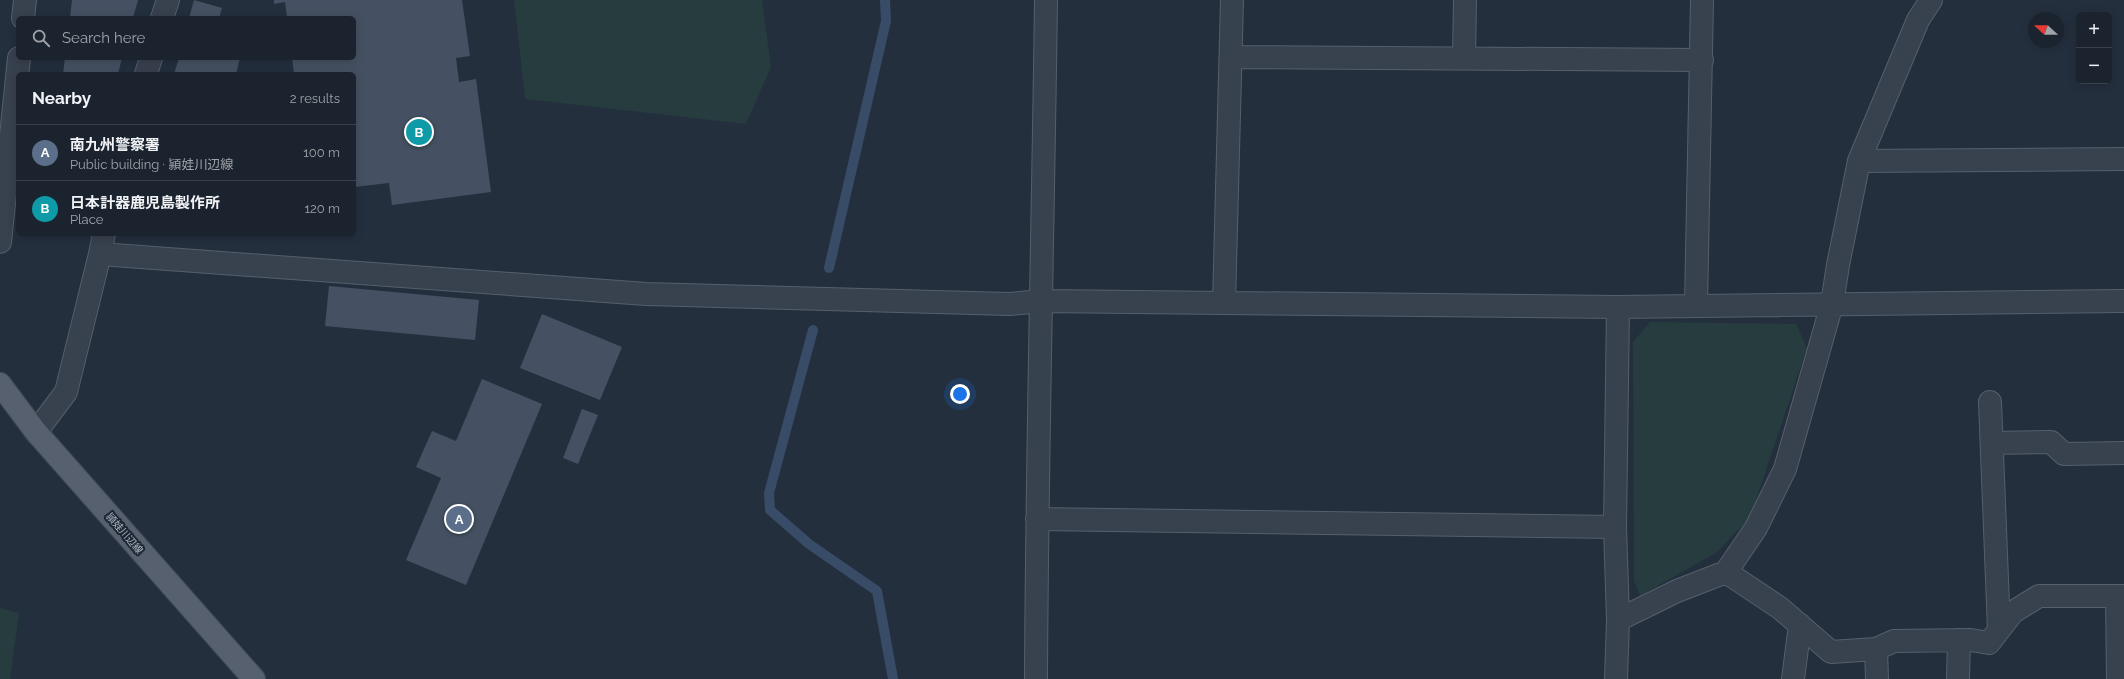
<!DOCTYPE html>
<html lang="en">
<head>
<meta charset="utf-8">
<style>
	:root { --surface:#1b232e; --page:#242b36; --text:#f1f3f6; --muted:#a0a4aa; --line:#39404a; --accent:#8bbbb9 }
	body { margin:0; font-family:Raleway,"Noto Sans JP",sans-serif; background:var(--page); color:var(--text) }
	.controls { position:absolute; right:12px; top:12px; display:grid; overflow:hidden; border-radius:6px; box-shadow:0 2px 10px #0003 }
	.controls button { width:36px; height:36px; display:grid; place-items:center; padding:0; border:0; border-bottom:1px solid var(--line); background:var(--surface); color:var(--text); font:20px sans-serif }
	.compass { position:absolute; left:2028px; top:12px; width:36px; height:36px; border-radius:50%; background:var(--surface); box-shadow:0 2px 10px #0003; rotate:291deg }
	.you { position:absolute; left:960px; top:394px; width:14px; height:14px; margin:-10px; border:3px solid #fff; border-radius:50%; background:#1a73e8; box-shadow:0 0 0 6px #1a73e833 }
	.badge { display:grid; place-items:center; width:26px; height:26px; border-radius:50%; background:var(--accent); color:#fff; font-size:13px; font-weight:700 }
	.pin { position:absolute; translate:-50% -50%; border:2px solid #fff; box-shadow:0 1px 4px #0006 }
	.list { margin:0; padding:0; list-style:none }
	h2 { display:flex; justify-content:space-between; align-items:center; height:52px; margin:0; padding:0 16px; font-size:17px }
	h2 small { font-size:13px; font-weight:400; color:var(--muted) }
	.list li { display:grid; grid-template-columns:26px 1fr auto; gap:12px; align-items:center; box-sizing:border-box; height:56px; padding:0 16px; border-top:1px solid var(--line) }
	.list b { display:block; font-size:15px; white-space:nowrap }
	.list p { margin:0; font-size:13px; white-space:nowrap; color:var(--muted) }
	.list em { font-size:13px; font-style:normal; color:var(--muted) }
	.icon { flex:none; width:22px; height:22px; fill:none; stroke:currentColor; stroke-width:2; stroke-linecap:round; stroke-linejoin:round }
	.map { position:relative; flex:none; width:2124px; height:679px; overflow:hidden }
	.search { position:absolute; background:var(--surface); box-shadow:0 2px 10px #0003; left:16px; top:16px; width:340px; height:44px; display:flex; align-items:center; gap:10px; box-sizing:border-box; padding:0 14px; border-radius:6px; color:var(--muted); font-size:15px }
	.panel { position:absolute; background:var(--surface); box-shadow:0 2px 10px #0003; left:16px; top:72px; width:340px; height:164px; border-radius:6px }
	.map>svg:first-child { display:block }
	.green { fill:#263c3f }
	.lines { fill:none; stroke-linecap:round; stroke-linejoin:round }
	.stream { stroke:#394c67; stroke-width:10 }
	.building { fill:#455162 }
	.minor-casing { stroke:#565f6c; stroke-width:24 }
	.major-casing { stroke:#414a57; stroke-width:24 }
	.minor { stroke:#38414e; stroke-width:22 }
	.major { stroke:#56606e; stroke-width:22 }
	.labels { text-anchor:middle; stroke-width:4; stroke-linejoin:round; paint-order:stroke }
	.street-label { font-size:10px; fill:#b4bcc9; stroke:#1d2633 }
</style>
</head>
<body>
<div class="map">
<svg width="2124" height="679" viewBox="0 0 2124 679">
	<rect width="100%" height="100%" fill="#242f3e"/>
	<!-- green -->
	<path class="green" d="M514 0H762L771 67 746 124 525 99Z
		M1650 322 1796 324 1807 348 1750 518 1717 552 1640 596 1634 581 1633 342Z
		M0 608 19 613 10 679H0Z"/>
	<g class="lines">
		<!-- stream -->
		<path class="stream" d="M829 268 886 21 885 0
			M813 330 769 493 770 510 809 544 877 591 893 679"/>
	</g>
	<!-- building -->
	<path class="building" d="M72 0H138L133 18H70Z
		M194 0 222 8 219 18H189Z
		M274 0H462L470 56 456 58 459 82 476 79 491 192 392 205 389 183 354 187V74H294L292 58H354V18H287L285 2 274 4Z
		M65 58H122L118 74H63Z
		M179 58H240L236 74H174Z
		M329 286 479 300 475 340 325 326Z
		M542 314 622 347 600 400 520 368Z
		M482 379 542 404 466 585 406 560 441 478 416 467 432 431 456 441Z
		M582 409 598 415 578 464 563 458Z"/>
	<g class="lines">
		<!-- minor casing -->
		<g class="minor-casing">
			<path id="minor" d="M23 18 25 0
				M162 18 168 0
				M1231 57 1702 60
				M1464 58 1465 0
				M146 74 151 58
				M1859 161 2124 159
				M0 242 19 58
				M100 254 104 234
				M1224 303 1232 0
				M1696 306 1702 0
				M1990 402 1999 630
				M36 432 66 392 100 254 646 294 1009 304 1042 301 1618 307 2124 301
				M1992 443 2051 442 2064 454 2124 453
				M1037 519 1615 527
				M1726 572 1780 608 1831 652 1876 649 1894 641 1971 640 1989 643 2013 612 2039 596H2124
				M2117 596 2118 679
				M1618 620 1677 591 1726 572 1756 528 1785 469 1832 304 1838 265 1859 161 1918 20 1931 0
				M1876 649 1877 679
				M1036 679C1037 453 1043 226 1046 0
				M1616 679 1618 620 1615 527 1618 307
				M1793 679 1800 625
				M1958 679 1959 640"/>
		</g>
		<!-- major casing -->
		<g class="major-casing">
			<path id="major" d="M0 384 36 432 254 679"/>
		</g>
		<!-- minor -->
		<use href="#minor" class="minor"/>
		<!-- major -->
		<use href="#major" class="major"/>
	</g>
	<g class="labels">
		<!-- street labels -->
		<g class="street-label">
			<text transform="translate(125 533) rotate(49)" y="4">頴娃川辺線</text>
		</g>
	</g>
</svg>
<div class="controls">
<button>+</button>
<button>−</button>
</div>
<svg class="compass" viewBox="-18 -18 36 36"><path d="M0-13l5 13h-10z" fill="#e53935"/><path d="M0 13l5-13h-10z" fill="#a0a4aa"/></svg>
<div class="you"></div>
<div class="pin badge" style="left:459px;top:519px;background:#5c6f8a">A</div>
<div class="pin badge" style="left:419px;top:132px;background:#0f9aa8">B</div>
<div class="search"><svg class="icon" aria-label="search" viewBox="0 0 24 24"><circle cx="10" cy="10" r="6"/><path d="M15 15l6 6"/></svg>Search here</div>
<section class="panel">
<h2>Nearby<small>2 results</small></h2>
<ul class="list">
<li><span class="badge" style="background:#5c6f8a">A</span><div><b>南九州警察署</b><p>Public building · 頴娃川辺線</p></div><em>100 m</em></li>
<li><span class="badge" style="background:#0f9aa8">B</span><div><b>日本計器鹿児島製作所</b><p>Place</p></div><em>120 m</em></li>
</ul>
</section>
</div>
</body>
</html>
